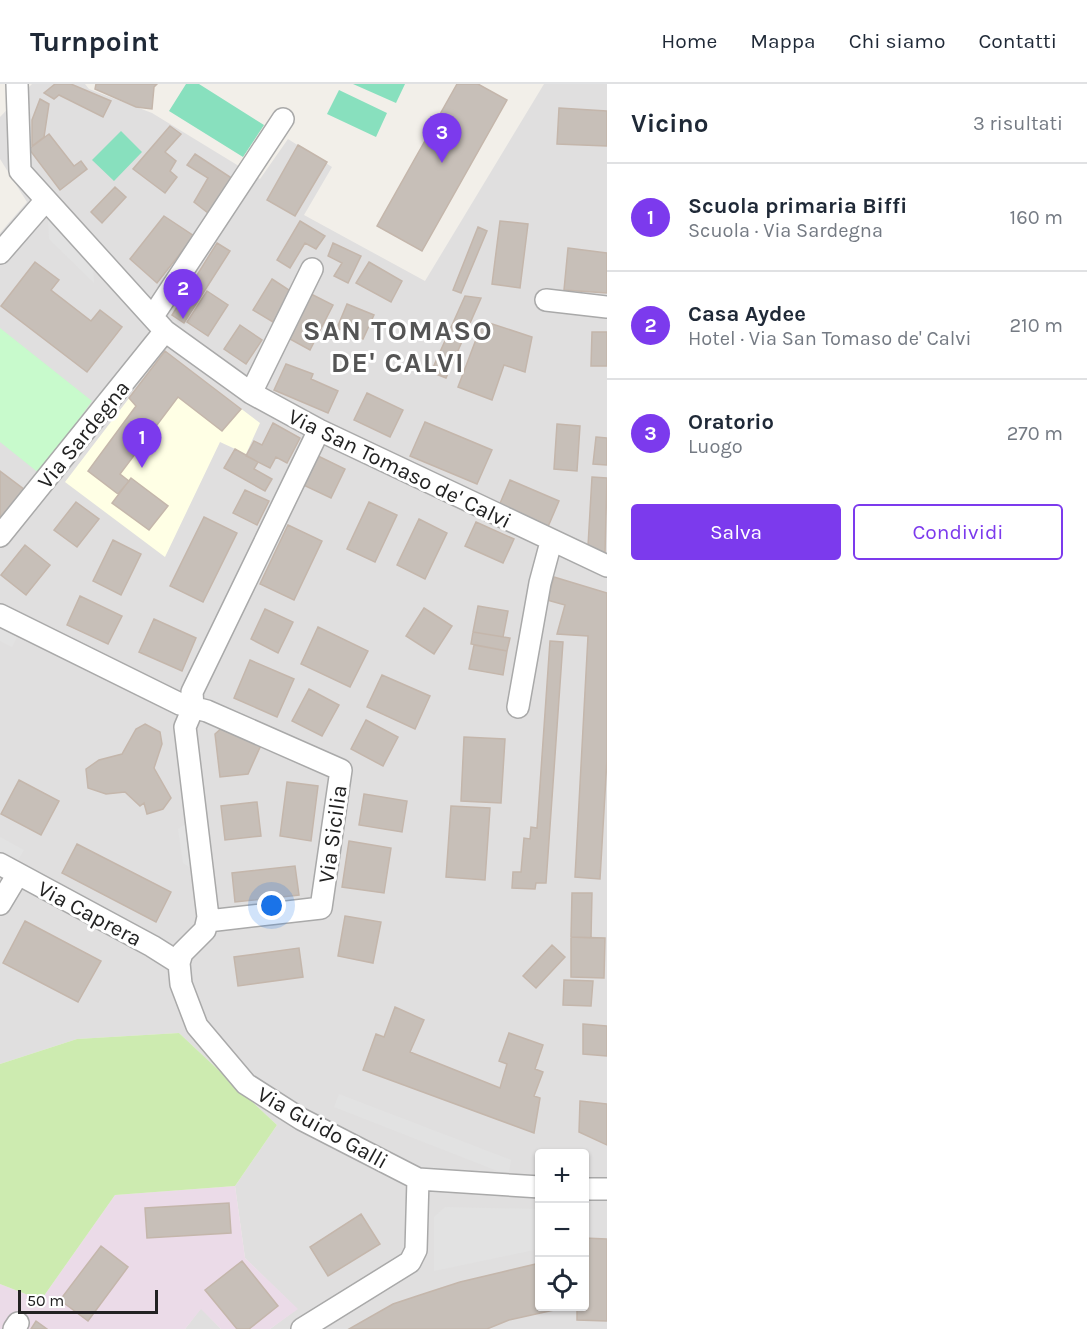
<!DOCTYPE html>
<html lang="it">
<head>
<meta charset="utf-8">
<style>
	:root { --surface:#fff; --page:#f2f2f3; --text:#1f2937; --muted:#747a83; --line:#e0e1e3; --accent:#7c3aed }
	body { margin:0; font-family:Karla,sans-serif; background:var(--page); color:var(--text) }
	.controls { position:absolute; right:18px; bottom:18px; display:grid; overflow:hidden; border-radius:6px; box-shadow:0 2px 4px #0004 }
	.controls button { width:54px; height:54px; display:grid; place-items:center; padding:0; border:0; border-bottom:2px solid var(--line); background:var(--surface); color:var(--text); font:30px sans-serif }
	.scale { position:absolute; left:18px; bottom:15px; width:140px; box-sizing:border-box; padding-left:6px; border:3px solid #222; border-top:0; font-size:16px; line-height:21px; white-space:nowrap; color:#222; -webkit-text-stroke:4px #fff; paint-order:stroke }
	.you { position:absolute; left:272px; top:822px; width:21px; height:21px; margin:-15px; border:4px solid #fff; border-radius:50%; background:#1a73e8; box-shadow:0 0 0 9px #1a73e833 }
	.badge { display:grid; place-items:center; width:39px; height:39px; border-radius:50%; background:var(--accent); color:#fff; font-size:20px; font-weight:700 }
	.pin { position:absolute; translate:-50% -50px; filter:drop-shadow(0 2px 3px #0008) }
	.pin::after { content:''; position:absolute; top:32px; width:21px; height:18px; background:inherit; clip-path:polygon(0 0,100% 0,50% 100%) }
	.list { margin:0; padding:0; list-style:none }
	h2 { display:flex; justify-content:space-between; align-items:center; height:78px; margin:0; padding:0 24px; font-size:26px }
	h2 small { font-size:20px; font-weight:400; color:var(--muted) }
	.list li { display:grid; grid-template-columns:39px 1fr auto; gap:18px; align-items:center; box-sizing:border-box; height:108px; padding:0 24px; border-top:2px solid var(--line) }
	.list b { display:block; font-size:22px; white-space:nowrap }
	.list p { margin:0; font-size:20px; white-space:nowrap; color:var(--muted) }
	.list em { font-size:20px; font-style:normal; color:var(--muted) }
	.actions { display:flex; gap:12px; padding:18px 24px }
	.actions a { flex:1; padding:14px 0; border:2px solid var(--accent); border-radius:6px; text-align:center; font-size:21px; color:var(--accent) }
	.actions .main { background:var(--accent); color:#fff }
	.icon { flex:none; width:33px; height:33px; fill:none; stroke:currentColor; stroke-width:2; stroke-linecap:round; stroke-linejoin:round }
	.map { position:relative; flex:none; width:607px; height:1245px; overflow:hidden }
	header { display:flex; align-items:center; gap:36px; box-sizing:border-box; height:84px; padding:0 30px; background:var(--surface); border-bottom:2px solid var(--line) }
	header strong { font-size:28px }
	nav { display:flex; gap:33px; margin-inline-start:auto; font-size:21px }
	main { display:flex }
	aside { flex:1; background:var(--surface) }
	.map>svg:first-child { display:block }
	.residential { fill:#e0dfdf; fill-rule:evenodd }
	.industrial { fill:#ebdbe8 }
	.education { fill:#ffffe5 }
	.grass { fill:#cdebb0 }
	.park { fill:#c8facc }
	.pitch { fill:#88e0be }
	.parking { fill:#e2e2e2 }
	.building { fill:#c7bfb8; stroke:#c4b6ab; stroke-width:1.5 }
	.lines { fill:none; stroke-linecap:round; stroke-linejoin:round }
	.minor-casing { stroke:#a9a9a9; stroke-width:24 }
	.minor { stroke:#fff; stroke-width:21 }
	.labels { text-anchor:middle; stroke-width:6; stroke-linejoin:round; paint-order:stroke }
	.street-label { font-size:22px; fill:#222; stroke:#fff }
	.district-label { font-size:28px; font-weight:bold; letter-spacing:1.5px; fill:#555; stroke:#fff }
</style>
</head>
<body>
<header>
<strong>Turnpoint</strong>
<nav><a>Home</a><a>Mappa</a><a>Chi siamo</a><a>Contatti</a></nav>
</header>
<main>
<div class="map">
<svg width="607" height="1245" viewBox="0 0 607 1245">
	<rect width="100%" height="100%" fill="#f2efe9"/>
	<!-- residential -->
	<path class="residential" d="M32 0H85L89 5 152 29 260 95 288 55 332 83 304 131 425 197 544 0H607V1245H270L297 1225 245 1174 235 1102 277 1041 179 949 77 955 0 980V149L27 118 0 75V33ZM540 1070H584V1222H540Z
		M201 1224 221 1245H185Z"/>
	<!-- industrial -->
	<path class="industrial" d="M235 1102 245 1174 298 1225 270 1245H221L201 1225 185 1245H0V1200L41 1216 115 1111Z"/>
	<!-- education -->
	<path class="education" d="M165 267 260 339 246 370 220 358 165 473 65 398Z"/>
	<!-- grass -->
	<path class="grass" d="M179 949 277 1041 235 1102 115 1111 41 1216 0 1200V980L77 955Z"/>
	<!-- park -->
	<path class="park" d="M0 244 92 317 40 390 0 358Z"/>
	<!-- pitch -->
	<path class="pitch" d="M186 0H199L264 41 243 73 169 27Z
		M353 0H405L396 19Z
		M339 6 387 29 376 53 327 30Z
		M121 47 142 68 114 97 92 76Z"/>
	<!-- parking -->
	<path class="parking" d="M48 133 93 182 94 199 49 155Z
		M0 542 18 551 12 563 0 557Z
		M189 738 198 782 192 785 183 779 178 745Z
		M0 753 24 766 17 778 0 769Z
		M339 1010 511 1076 509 1088H500L334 1023Z
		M445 1123 539 1125V1165L434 1187V1133Z"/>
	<!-- building -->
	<path class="building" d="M55 0H71L111 17 103 33 59 11 54 15 44 9Z
		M96 0H157L154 3 152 25 136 23 95 5Z
		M457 0H478L507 16 422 167 377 142Z
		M40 15 49 20 44 53 32 62V36Z
		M559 24 607 27V62L557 60Z
		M170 42 181 50 165 68 176 77 170 87 177 93 165 109 133 85Z
		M49 50 74 82 81 77 87 85 60 106 29 65Z
		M298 61 327 78 295 132 267 116Z
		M195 70 233 95 208 129 194 118 208 94 187 81Z
		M115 103 126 113 102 139 91 128Z
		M164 132 194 152 157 199 130 175Z
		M300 137 325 152 316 165 305 159 290 184 277 176Z
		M500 137 528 140 520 204 492 200Z
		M478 143 487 147 461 209 453 206Z
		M217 159 230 167 184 239 172 231Z
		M333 159 361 172 348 199 334 192 342 179 328 172Z
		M568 164 607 169V209L564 206Z
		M35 178 59 196 51 206 91 237 100 226 122 243 87 288 1 222Z
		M369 178 402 197 391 218 356 199Z
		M272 195 292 208 273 238 253 226Z
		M207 207 228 221 208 252 187 238Z
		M311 210 333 221 310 266 288 254Z
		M465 212 481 214 446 294 431 288Z
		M347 220 374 231 363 255 337 244Z
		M483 237 532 253 525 288 504 281 492 316 458 303Z
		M240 241 262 256 246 280 224 265Z
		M592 248H607V282H591Z
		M165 267 241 325 222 347 178 313 120 390 129 397 118 410 88 387 136 322 129 314Z
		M286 280 313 290 311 295 338 307 328 329 274 306Z
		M367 309 403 326 390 353 354 336Z
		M425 338 492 366 477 400 410 372Z
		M273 339 300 354 287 379 276 373 270 384 246 372 254 357 262 361Z
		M557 340 580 342 577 387 554 385Z
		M596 353 607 354V381L593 380Z
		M235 365 258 378 254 385 272 395 265 407 224 384Z
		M314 370 345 385 331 414 299 399Z
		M0 387 25 406 0 439Z
		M592 393 607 394 605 470 588 462Z
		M131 394 168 422 149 446 112 419Z
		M510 396 559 417 547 445 498 424Z
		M245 406 269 417 257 441 233 429Z
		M76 418 99 435 77 463 54 446Z
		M369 418 397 431 375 478 347 465Z
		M204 433 237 449 203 518 170 502Z
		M419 435 447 449 425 495 397 481Z
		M476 438 514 455 503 479 465 462Z
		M288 441 322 457 294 516 260 500Z
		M113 456 141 470 121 511 93 497Z
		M25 461 50 481 26 511 1 491Z
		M554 493 607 509V675L600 795 575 793 588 552 557 550 565 521 547 516Z
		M80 512 122 532 108 560 67 541Z
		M478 522 508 527 503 553 473 548Z
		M424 524 452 542 434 570 406 552Z
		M265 525 293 538 278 569 251 555Z
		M154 535 196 554 182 587 139 568Z
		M318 543 368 567 350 603 301 580Z
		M473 548 510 554 507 567 471 560Z
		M550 557 563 558 546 799H536L535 805 512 804 513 788H521L524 754 530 755 531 743 537 744Z
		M474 561 507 567 503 591 469 585Z
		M250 576 294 595 277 633 234 614Z
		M382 591 430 612 415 645 367 623Z
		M309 605 339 621 322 652 292 637Z
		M366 636 398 653 383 682 351 665Z
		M145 640 160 648 162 660 154 684 171 714 163 725 147 730 144 719 140 722 125 708 106 710 88 704 86 685 99 676 122 670 136 645Z
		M223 643 261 661 248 690 220 693 215 650Z
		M464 653 505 655 501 719 461 717Z
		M19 696 59 717 41 751 1 730Z
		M287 698 318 702 311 757 280 752Z
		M364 710 407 717 402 748 359 741Z
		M257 718 261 752 225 756 221 722Z
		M451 722 490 724 485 796 446 793Z
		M349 757 391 764 384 809 342 803Z
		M77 760 171 808 156 838 62 789Z
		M295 782 299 811 235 818 232 789Z
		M572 809H592L591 854 571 853Z
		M345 832 381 838 373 879 338 872Z
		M25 837 101 877 78 918 3 879Z
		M571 853 605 854 604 894 571 893Z
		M552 861 565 873 536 904 523 892Z
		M299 864 303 893 238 902 234 873Z
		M564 896 593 897 591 922 563 921Z
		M395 923 424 936 410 968 500 1004 507 980 499 977 509 949 543 961 535 985 543 988 534 1012 540 1014 534 1049 363 986 376 950 384 953Z
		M583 940 607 942V972L583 970Z
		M580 1017 607 1020V1061L579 1048Z
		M229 1119 231 1149 147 1154 145 1124Z
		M361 1130 380 1160 328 1192 310 1163Z
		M584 1154 607 1155V1237L577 1236V1222H584Z
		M101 1162 128 1183 88 1237 60 1216Z
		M242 1177 278 1222 249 1245H237L205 1206Z
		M540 1179V1222H559V1225L509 1236 487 1245H349L393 1220 420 1211 460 1198Z
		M36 1237 47 1245H31Z"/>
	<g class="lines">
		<!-- minor casing -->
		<g class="minor-casing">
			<path id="minor" d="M17 0 20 87 165 247 251 309 319 346 607 482
				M0 169 46 116
				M546 216 607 223
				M153 232 283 35
				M251 309 312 185
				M319 346 192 608 193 624 185 643 208 833 205 846 182 869 179 879 181 900 197 942 246 1000 301 1035 418 1095 540 1103
				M0 452 165 247
				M0 531 180 620 207 627 341 686 321 824 208 837
				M518 623 540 499 551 458
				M0 780 152 862 179 879
				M0 820 18 790
				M584 1105H607
				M14 1245 18 1239
				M302 1245 410 1178 416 1166 418 1095"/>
		</g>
		<!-- minor -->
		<use href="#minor" class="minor"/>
	</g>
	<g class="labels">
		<!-- street labels -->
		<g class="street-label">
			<text transform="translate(83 350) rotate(-51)" y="8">Via Sardegna</text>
			<text transform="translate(400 384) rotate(26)" y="8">Via San Tomaso de' Calvi</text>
			<text transform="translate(332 750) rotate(-82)" y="8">Via Sicilia</text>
			<text transform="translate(90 829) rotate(28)" y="8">Via Caprera</text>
			<text transform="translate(323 1043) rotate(29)" y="8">Via Guido Galli</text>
		</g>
		<!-- district labels -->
		<g class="district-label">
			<text x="398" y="256">SAN TOMASO<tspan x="398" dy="32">DE' CALVI</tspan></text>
		</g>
	</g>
</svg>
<div class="controls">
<button>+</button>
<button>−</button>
<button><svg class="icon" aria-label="locate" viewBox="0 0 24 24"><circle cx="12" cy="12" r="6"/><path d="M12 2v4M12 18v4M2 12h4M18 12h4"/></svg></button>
</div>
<div class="scale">50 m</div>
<div class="you"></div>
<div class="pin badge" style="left:142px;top:384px">1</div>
<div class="pin badge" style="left:183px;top:235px">2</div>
<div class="pin badge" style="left:442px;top:79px">3</div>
</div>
<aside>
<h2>Vicino<small>3 risultati</small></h2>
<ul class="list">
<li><span class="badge">1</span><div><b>Scuola primaria Biffi</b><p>Scuola · Via Sardegna</p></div><em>160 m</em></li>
<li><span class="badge">2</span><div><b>Casa Aydee</b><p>Hotel · Via San Tomaso de' Calvi</p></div><em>210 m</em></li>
<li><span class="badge">3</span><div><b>Oratorio</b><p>Luogo</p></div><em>270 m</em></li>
</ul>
<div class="actions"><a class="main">Salva</a><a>Condividi</a></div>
</aside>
</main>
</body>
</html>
